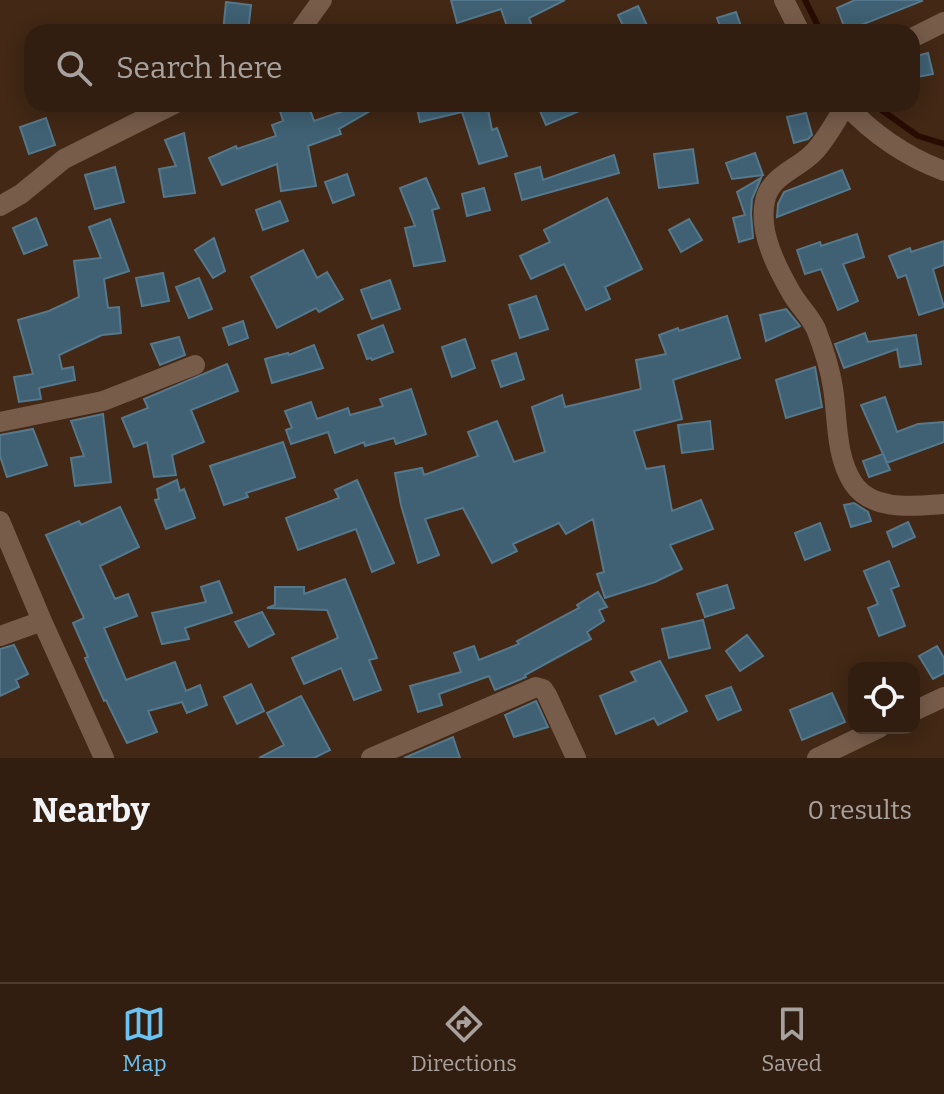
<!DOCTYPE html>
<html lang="en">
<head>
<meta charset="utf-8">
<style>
	:root { --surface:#321e10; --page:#3d2b1e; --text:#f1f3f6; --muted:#a8a29f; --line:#4d3c30; --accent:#6bc3f2 }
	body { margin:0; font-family:Bitter,serif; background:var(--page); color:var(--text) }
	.controls { position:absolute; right:24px; bottom:24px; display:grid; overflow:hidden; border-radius:16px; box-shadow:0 4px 20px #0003 }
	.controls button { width:72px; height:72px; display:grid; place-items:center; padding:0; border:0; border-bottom:2px solid var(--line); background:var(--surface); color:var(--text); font:40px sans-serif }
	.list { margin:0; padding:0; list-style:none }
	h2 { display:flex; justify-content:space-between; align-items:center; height:104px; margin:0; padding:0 32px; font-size:34px }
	h2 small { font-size:26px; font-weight:400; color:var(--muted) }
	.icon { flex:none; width:44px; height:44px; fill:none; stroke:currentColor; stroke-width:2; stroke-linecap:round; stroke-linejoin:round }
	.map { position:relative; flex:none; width:944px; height:758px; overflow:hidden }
	.search { position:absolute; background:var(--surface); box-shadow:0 4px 20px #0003; left:24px; right:24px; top:24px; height:88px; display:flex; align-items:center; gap:20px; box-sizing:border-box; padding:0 28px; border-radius:24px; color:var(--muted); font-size:30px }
	.sheet { height:224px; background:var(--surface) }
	nav { display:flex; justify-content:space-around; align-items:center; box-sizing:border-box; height:112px; border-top:2px solid var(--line); background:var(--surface); font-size:22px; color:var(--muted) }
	nav a { display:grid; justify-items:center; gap:4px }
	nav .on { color:var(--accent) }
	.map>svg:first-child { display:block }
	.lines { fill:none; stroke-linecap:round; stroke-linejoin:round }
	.stream { stroke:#290c00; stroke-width:6 }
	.building { fill:#3f6173; stroke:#56788c; stroke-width:2 }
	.minor { stroke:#775c4a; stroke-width:20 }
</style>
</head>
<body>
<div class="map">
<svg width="944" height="758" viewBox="0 0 944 758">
	<rect width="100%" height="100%" fill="#422815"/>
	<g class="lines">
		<!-- stream -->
		<path class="stream" d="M805 0 821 32
			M873 104 918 136 944 144"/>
	</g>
	<!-- building -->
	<path class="building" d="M451 0H565L529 18 534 32H509L501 9 457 23Z
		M855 0H921L922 1 846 31 837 8Z
		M226 2 251 5 248 32H223Z
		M638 6 650 32H626L618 15Z
		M736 12 743 32H722L717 18Z
		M928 53 933 74 912 78V57Z
		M278 104H308L314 121 364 104H373L375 108 339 129 341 134 308 146 316 186 281 191 277 164 222 185 209 158 236 146 237 149 276 136 272 125 283 121Z
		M416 104H487L492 130 497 128 507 156 479 164 462 112 420 122Z
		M537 104H596L546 125Z
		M806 113 812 135 808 139 794 143 787 117Z
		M46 118 55 145 29 154 20 127Z
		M184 133 195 193 164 197 159 169 176 166 165 140Z
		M693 149 698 183 659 188 654 154Z
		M755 153 763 175 732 179 726 163Z
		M614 155 619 173 522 200 515 174 540 167 543 180Z
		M115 167 124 202 95 209 85 175Z
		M842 170 850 189 777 217 778 204 784 192Z
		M347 174 354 195 333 203 325 182Z
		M426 178 439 208 432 210 445 261 414 266 405 228 415 226 400 188Z
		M761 178 752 199 751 214 753 238 739 242 733 218 745 215 737 192Z
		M484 188 490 210 467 216 462 194Z
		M607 198 642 269 605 287 610 299 586 310 564 264 531 279 520 256 550 242 544 230Z
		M280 201 288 221 263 230 256 210Z
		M36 218 47 245 24 254 13 228Z
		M110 219 129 271 104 279 108 308 119 307 121 333 102 335 59 355 62 369 73 367 75 380 39 388 41 399 19 402 14 377 33 374 18 320 49 311 79 297 74 261 101 258 89 227Z
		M689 219 702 240 681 252 669 230Z
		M857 234 864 257 843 264 858 301 838 310 821 269 805 274 797 250 820 242 821 246Z
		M214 238 225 271 213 278 195 250Z
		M944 241V265L933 269 944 307 919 315 906 275 898 278 889 256 910 248 911 252Z
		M303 250 317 278 327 272 343 299 319 312 316 308 277 328 251 277Z
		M163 273 169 301 142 306 136 278Z
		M199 278 212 309 189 318 176 287Z
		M390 280 400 309 372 319 361 290Z
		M536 296 548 329 520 338 509 305Z
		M786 309 800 326 766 341 760 315Z
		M727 316 740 358 673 380 682 419 634 431 646 469 664 466 672 511 701 500 713 529 670 545 682 569 655 582 605 598 597 574 604 572 593 519 566 534 559 523 513 544 517 551 492 563 463 508 425 519 439 555 418 563 401 505 395 473 422 468 424 475 478 456 468 432 497 421 514 462 545 452 532 407 562 395 565 407 641 389 636 360 666 354 659 335 678 328 679 331Z
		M243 321 248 338 229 345 223 328Z
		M383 325 393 352 372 360 371 358 367 359 358 335Z
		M865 333 868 342 916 335 921 364 900 367 897 349 844 368 835 344Z
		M179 337 185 355 160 365 151 344Z
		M465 339 475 368 452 377 442 347Z
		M314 345 323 368 272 383 265 359 288 353 289 355Z
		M516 353 524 379 501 387 492 361Z
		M227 364 238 391 191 410 204 442 172 455 176 475 154 477 147 442 134 447 122 418 148 408 144 399Z
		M815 367 822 407 786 418 776 380Z
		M411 389 426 434 396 444 394 438 365 446 364 442 335 453 328 432 291 444 286 430 292 428 285 411 311 402 317 419 348 408 350 415 383 406 380 399Z
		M885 397 897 432 918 424 944 422V442L887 463 861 405Z
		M103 414 111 482 75 486 71 458 84 456 71 421Z
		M710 421 713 449 682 453 678 425Z
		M33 429 47 465 7 477 0 456V435Z
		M283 442 295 477 246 493 248 497 224 505 210 466Z
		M883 454 890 470 869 477 863 461Z
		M177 480 180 491 184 489 195 518 166 529 155 500 159 499 157 489Z
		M357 480 394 563 372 572 356 529 298 550 286 518 339 498 335 490Z
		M854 503 868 512 871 521 851 527 844 505Z
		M120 507 139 547 100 566 115 599 128 594 137 616 104 628 126 680 175 662 186 691 200 685 207 705 187 713 182 702 148 711 157 732 127 743 106 700 104 701 85 658 88 657 73 623 84 618 46 535 79 521 81 525Z
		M908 522 915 537 893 547 887 532Z
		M820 523 830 550 805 560 795 533Z
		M889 561 899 586 891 589 905 626 879 636 868 608 878 604 864 571Z
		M345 579 377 658 369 660 381 690 354 700 341 668 304 684 292 658 338 638 327 610 267 608 275 605V587H304V594Z
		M219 581 232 613 185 628 189 639 162 644 152 613 206 602 201 587Z
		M727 585 734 608 705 617 697 594Z
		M598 592 607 607 599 610 604 621 587 632 591 639 525 675 526 677 495 690 489 676 439 694 442 705 418 712 410 686 461 672 454 653 474 646 479 660 519 644 517 641 579 608 577 605Z
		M262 612 274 634 249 647 235 622Z
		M703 620 710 648 669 658 662 629Z
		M747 635 763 656 740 671 726 651Z
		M14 645 28 674 16 680 19 687 0 696V649Z
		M937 646 944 658V673L933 679 919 656Z
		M660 661 687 711 658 725 654 718 616 734 600 696 636 681 631 672Z
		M251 684 264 711 237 724 224 697Z
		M731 687 741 710 718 720 706 696Z
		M832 693 845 722 802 740 790 710Z
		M301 696 330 750 314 758H259L284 745 267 713Z
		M536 701 548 727 514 737 505 715Z
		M453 737 460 758H404Z"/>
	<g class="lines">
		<!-- minor -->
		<path class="minor" d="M784 0 800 32
			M299 32 322 0
			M912 38 944 22
			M845 104C872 133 907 157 944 171
			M846 105C836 120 827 138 815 151 799 169 770 175 765 201 758 232 777 268 792 294 799 306 810 316 816 329 823 347 830 368 833 388 838 419 835 455 853 483 872 512 915 506 944 504
			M0 206 21 194 64 159 174 104
			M0 422 103 401 195 365
			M0 521 42 621 104 758
			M0 636 42 621
			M914 711 944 697
			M371 758 536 687 543 689 547 695 576 758
			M817 758 879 728"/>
	</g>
</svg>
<div class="controls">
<button><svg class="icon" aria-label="locate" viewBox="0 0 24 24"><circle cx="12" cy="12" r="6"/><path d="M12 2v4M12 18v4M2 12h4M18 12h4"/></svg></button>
</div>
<div class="search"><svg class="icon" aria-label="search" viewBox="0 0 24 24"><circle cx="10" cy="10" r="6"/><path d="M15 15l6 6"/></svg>Search here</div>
</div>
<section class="sheet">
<h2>Nearby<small>0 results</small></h2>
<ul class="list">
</ul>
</section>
<nav>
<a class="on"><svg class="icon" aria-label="map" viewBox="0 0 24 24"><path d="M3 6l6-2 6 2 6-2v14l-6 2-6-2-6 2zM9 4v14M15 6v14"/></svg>Map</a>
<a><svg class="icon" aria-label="directions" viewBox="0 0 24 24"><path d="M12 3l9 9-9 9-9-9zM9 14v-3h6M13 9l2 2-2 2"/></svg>Directions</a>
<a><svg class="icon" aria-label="saved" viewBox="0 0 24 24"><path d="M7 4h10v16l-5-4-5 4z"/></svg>Saved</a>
</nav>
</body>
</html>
